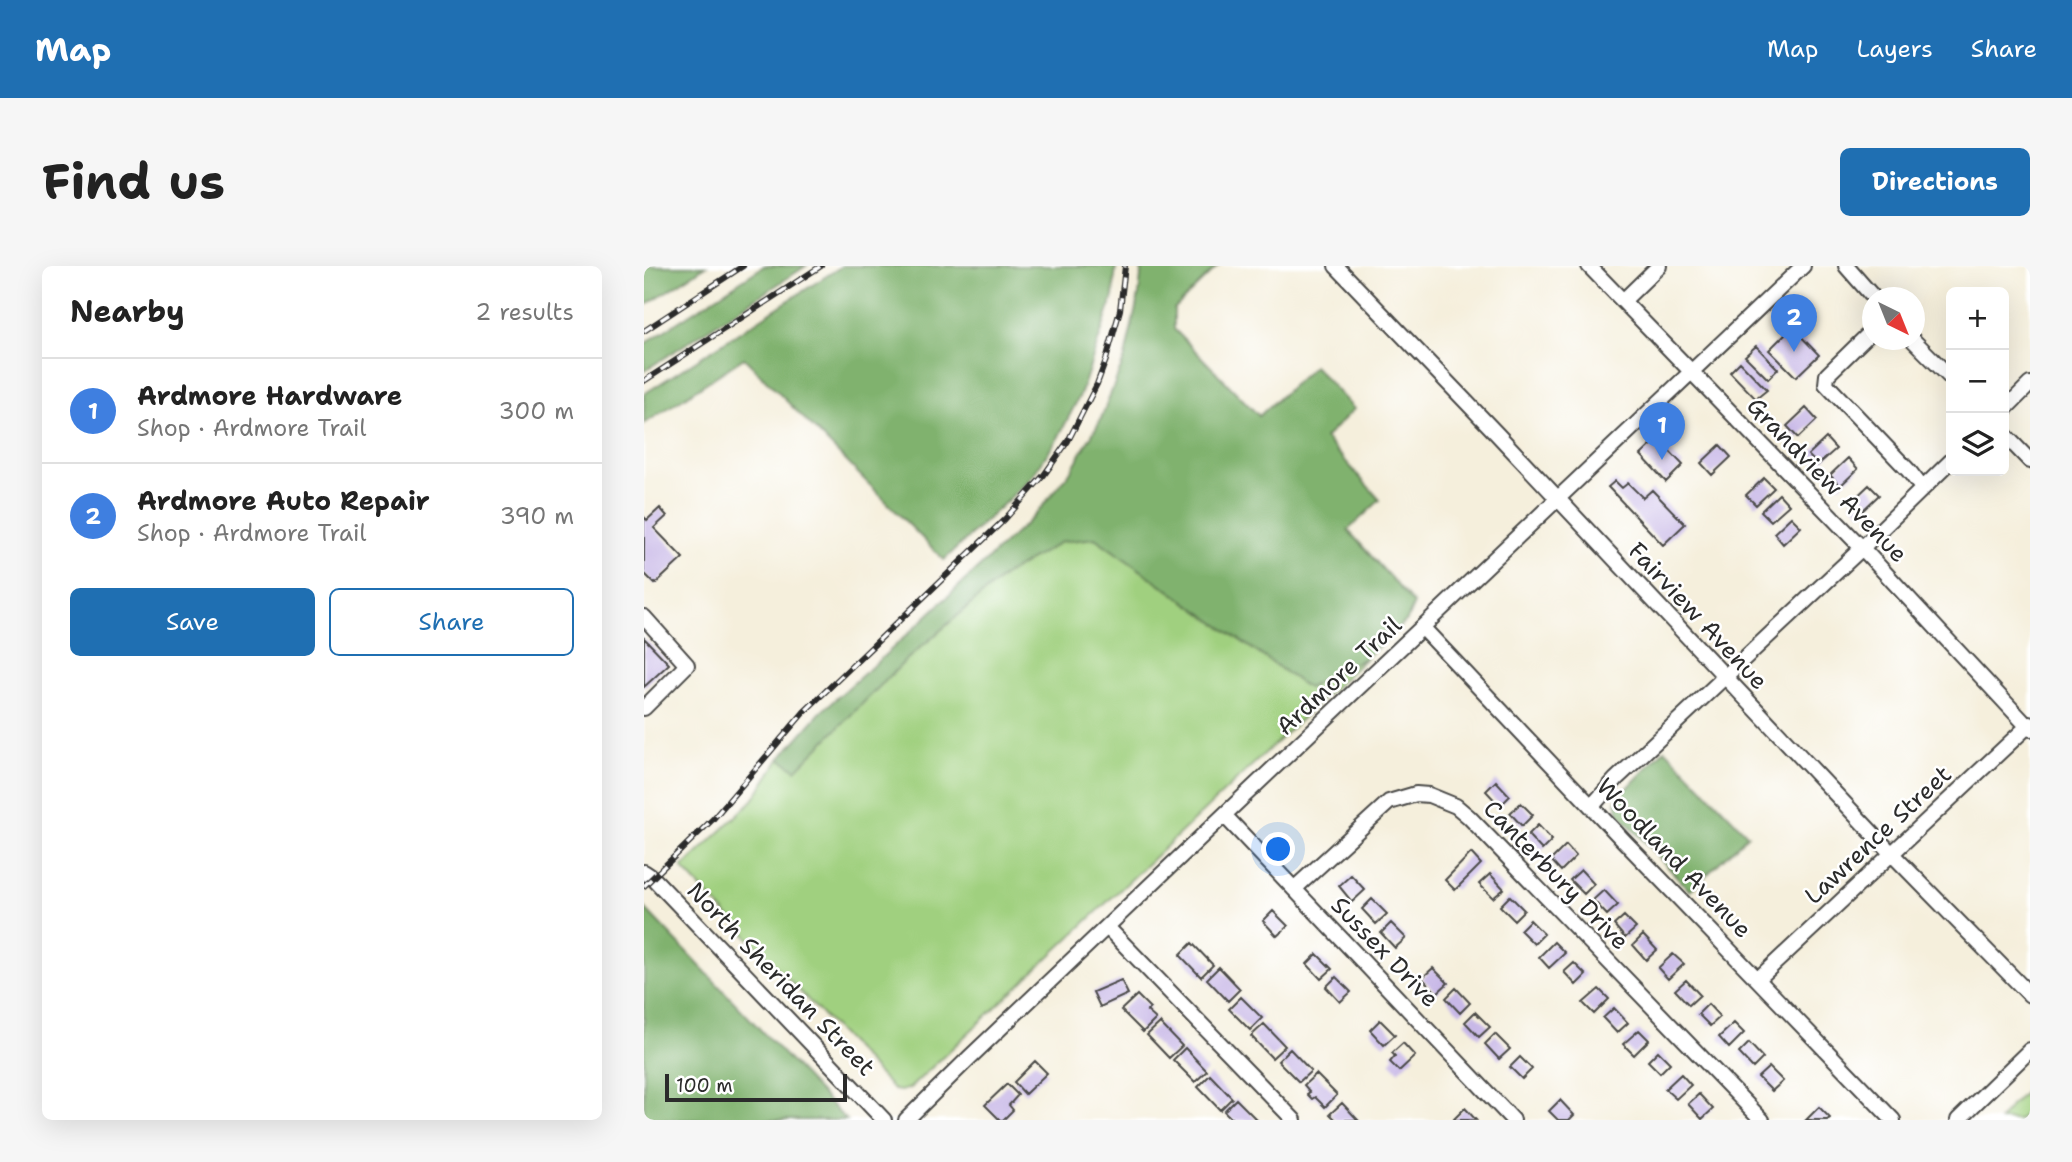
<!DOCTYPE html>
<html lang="en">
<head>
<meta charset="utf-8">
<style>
	:root { --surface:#fff; --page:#f6f6f6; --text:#222; --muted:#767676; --line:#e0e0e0; --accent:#1f6fb2 }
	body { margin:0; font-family:"Shantell Sans",sans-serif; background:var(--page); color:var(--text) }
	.controls { position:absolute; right:21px; top:21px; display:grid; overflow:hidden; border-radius:10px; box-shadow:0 7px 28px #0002 }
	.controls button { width:63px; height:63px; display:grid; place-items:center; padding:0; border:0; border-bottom:2px solid var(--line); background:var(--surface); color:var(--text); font:35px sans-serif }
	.compass { position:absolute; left:1218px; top:21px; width:63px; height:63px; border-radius:50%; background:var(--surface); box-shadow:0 7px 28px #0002; rotate:137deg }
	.scale { position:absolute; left:21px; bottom:18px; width:182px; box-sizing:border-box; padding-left:7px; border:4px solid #2b2b2b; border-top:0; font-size:19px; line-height:24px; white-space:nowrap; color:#2b2b2b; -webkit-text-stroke:5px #fff; paint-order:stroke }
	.you { position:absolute; left:635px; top:584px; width:24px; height:24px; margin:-18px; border:5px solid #fff; border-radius:50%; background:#1a73e8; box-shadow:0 0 0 10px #1a73e833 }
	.badge { display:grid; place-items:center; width:46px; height:46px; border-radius:50%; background:var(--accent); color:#fff; font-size:23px; font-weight:700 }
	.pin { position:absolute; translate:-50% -58px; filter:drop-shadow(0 2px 4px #0008) }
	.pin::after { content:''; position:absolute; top:37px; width:24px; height:21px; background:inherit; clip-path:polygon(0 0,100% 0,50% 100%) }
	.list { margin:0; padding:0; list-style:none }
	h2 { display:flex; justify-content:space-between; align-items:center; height:91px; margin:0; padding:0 28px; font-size:30px }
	h2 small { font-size:23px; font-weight:400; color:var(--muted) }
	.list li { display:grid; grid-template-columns:46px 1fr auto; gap:21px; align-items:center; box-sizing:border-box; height:105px; padding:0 28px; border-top:2px solid var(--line) }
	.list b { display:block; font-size:26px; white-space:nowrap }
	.list p { margin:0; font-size:23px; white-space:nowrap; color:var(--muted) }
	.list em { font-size:23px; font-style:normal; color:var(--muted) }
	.actions { display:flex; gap:14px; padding:21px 28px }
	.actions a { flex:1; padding:16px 0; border:2px solid var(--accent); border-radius:10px; text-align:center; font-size:24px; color:var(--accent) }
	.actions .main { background:var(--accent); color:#fff }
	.icon { flex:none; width:38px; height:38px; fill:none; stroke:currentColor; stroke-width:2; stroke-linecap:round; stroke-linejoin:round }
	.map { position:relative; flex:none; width:1386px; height:854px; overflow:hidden; border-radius:10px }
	header { display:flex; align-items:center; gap:42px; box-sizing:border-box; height:98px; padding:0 35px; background:var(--accent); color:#fff }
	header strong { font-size:33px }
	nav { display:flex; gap:38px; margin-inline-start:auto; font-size:24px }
	.intro { display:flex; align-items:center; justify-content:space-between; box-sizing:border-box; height:168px; padding:0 42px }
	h1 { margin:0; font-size:49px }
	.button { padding:18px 32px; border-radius:10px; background:var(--accent); color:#fff; font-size:24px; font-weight:700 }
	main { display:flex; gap:42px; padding:0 42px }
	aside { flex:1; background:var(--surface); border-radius:10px; box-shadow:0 7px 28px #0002 }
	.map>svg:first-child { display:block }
	.green { fill:#a0d07f; stroke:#667e55; stroke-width:2 }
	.forest { fill:#80b26e; stroke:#566e4c; stroke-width:2 }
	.building { fill:#c8b8e7 }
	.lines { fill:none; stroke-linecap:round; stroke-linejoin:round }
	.minor-casing { stroke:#494846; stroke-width:18 }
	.minor { stroke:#fff; stroke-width:14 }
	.rail-casing { stroke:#2b2b2b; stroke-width:6 }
	.rail { stroke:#fff; stroke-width:3.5; stroke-dasharray:10; stroke-linecap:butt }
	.labels { text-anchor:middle; stroke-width:5; stroke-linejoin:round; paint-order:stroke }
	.street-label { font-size:24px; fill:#2b2b2b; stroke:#fff }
</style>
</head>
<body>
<header>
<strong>Map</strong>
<nav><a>Map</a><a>Layers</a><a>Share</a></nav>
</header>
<div class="intro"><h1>Find us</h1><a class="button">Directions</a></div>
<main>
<aside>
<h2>Nearby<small>2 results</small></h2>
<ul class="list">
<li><span class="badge" style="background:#3f7fe0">1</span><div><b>Ardmore Hardware</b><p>Shop · Ardmore Trail</p></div><em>300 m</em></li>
<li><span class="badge" style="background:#3f7fe0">2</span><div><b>Ardmore Auto Repair</b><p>Shop · Ardmore Trail</p></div><em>390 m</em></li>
</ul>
<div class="actions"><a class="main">Save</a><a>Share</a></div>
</aside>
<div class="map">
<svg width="1386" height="854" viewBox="0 0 1386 854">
	<rect width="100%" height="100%" fill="#fff"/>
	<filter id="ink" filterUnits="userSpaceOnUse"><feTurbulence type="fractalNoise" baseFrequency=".0143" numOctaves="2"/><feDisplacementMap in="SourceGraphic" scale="14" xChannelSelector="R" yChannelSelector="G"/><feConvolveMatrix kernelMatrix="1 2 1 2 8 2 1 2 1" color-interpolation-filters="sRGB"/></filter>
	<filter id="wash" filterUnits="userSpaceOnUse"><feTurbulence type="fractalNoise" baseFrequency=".00686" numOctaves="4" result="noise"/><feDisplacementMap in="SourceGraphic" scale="28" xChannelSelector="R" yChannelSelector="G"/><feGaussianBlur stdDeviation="1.57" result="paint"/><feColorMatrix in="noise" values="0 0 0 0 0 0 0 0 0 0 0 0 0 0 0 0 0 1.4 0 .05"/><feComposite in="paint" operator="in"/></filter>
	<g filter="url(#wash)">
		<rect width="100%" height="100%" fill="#f5efdc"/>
		<!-- green -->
		<path class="green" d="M451 272 664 422 723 391 266 822 257 825 250 824 38 602 109 534 136 492 151 503 262 394 362 308 417 276Z
			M1386 821V843L1375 854H1355L1366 841Z"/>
		<!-- forest -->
		<path class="forest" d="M0 0H62L0 40Z
			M120 0H162L0 105V78Z
			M198 0H472L469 31 437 127 414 172 386 213 300 294 100 92 0 158V128Z
			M498 0H574L530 43V63L615 150 670 100 710 143 681 172 736 234 704 264 770 338 763 354 723 391 664 422 451 272 417 276 362 308 262 394 152 504 136 492 176 447 251 380 392 248 425 208 456 155 481 91 495 28Z
			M1021 483 1104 569 1046 625 974 547 972 534Z
			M0 641 202 854H0Z"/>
		<g id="blocks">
			<!-- building -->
			<path class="building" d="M1148 61 1175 89 1152 111 1125 84Z
				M1112 80 1134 103 1124 113 1101 90Z
				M1096 96 1123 124 1112 133 1086 106Z
				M1162 142 1173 154 1154 172 1143 160Z
				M1182 172 1192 183 1174 199 1164 189Z
				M1014 173 1039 199 1022 216 997 189Z
				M1076 179 1087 191 1068 209 1057 197Z
				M1204 192 1214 203 1196 220 1186 209Z
				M1120 212 1130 222 1112 239 1102 229Z
				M971 215 978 222 984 217 999 232 1008 224 1041 258 1019 279 964 221Z
				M1225 219 1235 229 1217 246 1207 236Z
				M1135 228 1145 239 1127 255 1117 245Z
				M16 242 23 250 10 262 39 292 11 318 0 307V251L3 254Z
				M1147 251 1157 261 1139 278 1130 267Z
				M0 372 25 398 0 421Z
				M852 515 866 530 856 540 842 525Z
				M877 537 889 549 878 560 866 547Z
				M894 559 908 574 898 584 884 569Z
				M922 579 932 590 917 605 907 594Z
				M827 587 837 598 811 624 801 614Z
				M937 604 950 618 940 628 926 614Z
				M846 608 860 623 849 632 835 618Z
				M707 609 721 624 708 636 695 620Z
				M960 624 974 639 963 649 949 634Z
				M866 630 880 644 870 654 856 640Z
				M728 633 743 648 732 658 718 643Z
				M629 645 644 660 633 670 619 655Z
				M980 650 992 662 981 672 970 659Z
				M886 654 900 668 890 678 876 664Z
				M747 657 762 672 751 682 737 667Z
				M999 669 1013 684 1002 694 989 679Z
				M910 676 921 687 905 702 895 691Z
				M548 677 569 699 557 711 536 689Z
				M673 688 688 703 677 713 663 698Z
				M1029 688 1040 698 1024 713 1014 702Z
				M930 697 942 709 932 719 920 706Z
				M575 701 596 723 584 735 563 713Z
				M789 702 804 717 793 727 778 712Z
				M692 711 707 726 696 736 682 721Z
				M477 714 484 728 456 741 449 726Z
				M1042 714 1056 729 1045 739 1031 724Z
				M812 722 826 737 816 747 802 732Z
				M955 723 965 733 950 748 939 737Z
				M493 729 506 742 503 745 512 753 499 766 477 744Z
				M597 731 618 752 606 764 585 743Z
				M1064 738 1076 751 1066 760 1054 748Z
				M970 742 984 757 973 767 959 752Z
				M831 746 846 761 835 771 821 756Z
				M736 754 751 769 740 779 726 764Z
				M516 757 538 780 525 792 503 769Z
				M1090 757 1100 767 1085 782 1075 771Z
				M620 758 641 780 628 792 607 770Z
				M995 764 1005 774 990 789 979 778Z
				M851 768 866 783 855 793 841 778Z
				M759 777 771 790 755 805 746 796 751 790 748 787Z
				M1105 777 1119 792 1109 802 1095 787Z
				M541 782 563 805 551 816 529 794Z
				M646 783 667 805 655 816 634 795Z
				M1014 785 1026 797 1016 807 1004 795Z
				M876 791 888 803 878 813 866 801Z
				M391 795 403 807 381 828 370 816Z
				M1125 801 1139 815 1128 825 1114 811Z
				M672 808 693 829 681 841 671 831 668 833 663 828 666 826 660 819Z
				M1037 808 1047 819 1032 833 1021 823Z
				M566 809 588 832 576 844 554 821Z
				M363 818 374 829 365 839 369 844 359 854H356L341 839Z
				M1055 828 1069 843 1058 853 1044 838Z
				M592 833 613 854H589L580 845Z
				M916 834 930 849 925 854H914L905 845Z
				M698 837 714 854H692L686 848Z
				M1175 841 1186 852 1183 854H1162Z
				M821 842 832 854H812L810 853Z"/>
		</g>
	</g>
	<g filter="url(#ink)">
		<use href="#blocks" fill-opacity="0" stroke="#494846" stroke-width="2"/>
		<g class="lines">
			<!-- minor casing -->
			<g class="minor-casing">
				<path id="minor" d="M692 0 853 168 1247 587 1386 729
					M945 0 1218 282 1386 463
					M1202 0 1230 32
					M979 35 1015 0
					M1228 65 1183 109 1182 118 1265 205 1278 222
					M1269 74 1307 112
					M1360 144 1386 118
					M1360 168 1386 195
					M0 351 43 399 0 442
					M779 362 979 574 1249 854
					M948 540 972 513 1218 282 1307 195
					M580 549 869 854
					M0 606 9 612 240 854
					M650 623 745 536 772 528 785 529 812 540 825 551 1118 854
					M463 661 650 854
					M1114 713 1386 458
					M262 854 325 792 580 549 1159 0
					M1314 854 1386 784"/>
			</g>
			<!-- minor -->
			<use href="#minor" class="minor"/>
			<!-- rail casing -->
			<g class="rail-casing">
				<path id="rail" d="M0 65 99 0
					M0 115 177 0
					M0 620 69 553 160 446 361 253 400 209 424 175 453 118 462 94 476 44 481 0"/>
			</g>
			<!-- rail -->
			<use href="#rail" class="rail"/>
		</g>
	</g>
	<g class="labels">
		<!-- street labels -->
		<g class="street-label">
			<text transform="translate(1183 214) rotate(46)" y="8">Grandview Avenue</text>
			<text transform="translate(1054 350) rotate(47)" y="8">Fairview Avenue</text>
			<text transform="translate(695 410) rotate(-43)" y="8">Ardmore Trail</text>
			<text transform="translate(1234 569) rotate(-43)" y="8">Lawrence Street</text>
			<text transform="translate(1030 592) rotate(46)" y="8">Woodland Avenue</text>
			<text transform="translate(912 609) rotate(46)" y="8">Canterbury Drive</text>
			<text transform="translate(741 686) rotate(46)" y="8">Sussex Drive</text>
			<text transform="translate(137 713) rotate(46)" y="8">North Sheridan Street</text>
		</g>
	</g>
</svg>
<div class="controls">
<button>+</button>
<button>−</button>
<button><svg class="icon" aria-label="layers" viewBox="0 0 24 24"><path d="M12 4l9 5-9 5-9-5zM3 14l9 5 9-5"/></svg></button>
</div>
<svg class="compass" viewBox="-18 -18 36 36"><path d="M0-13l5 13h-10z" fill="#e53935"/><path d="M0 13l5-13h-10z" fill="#767676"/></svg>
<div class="scale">100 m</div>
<div class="you"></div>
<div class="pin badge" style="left:1018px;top:194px;background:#3f7fe0">1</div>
<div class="pin badge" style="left:1150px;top:86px;background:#3f7fe0">2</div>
</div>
</main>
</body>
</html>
